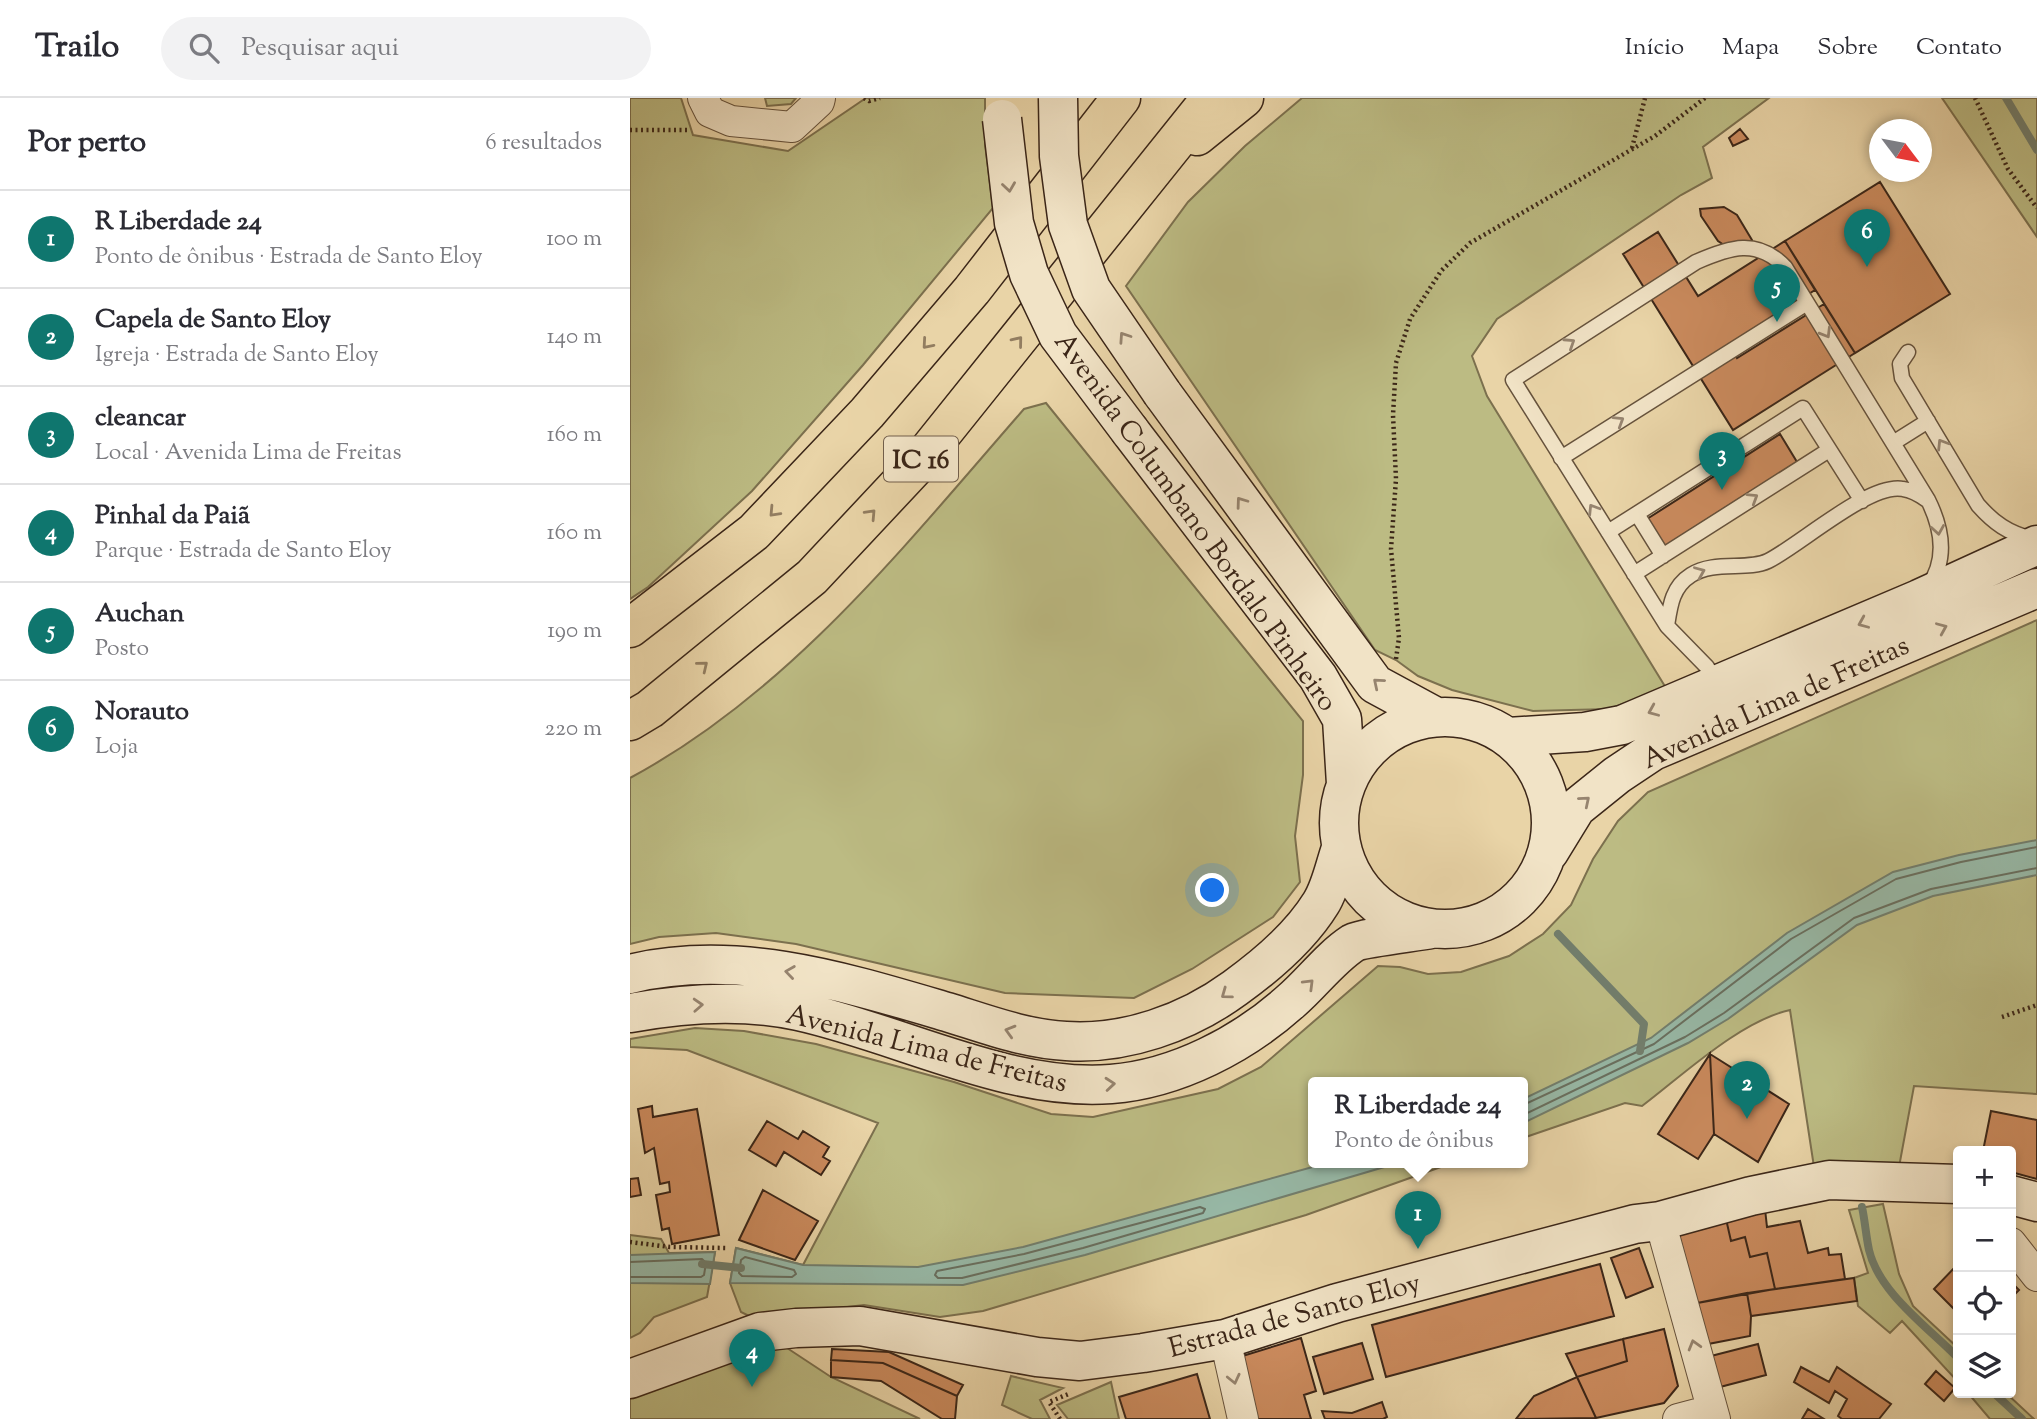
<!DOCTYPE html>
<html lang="pt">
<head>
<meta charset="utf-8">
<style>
	:root { --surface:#fff; --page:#f2f2f3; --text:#2b2b33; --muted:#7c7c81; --line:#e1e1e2; --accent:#0f766e }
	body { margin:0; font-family:"Sorts Mill Goudy",serif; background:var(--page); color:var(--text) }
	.controls { position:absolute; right:21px; bottom:21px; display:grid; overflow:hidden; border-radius:7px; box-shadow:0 4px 10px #0003 }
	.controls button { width:63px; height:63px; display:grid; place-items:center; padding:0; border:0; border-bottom:2px solid var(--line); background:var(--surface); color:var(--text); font:35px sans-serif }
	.compass { position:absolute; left:1239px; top:21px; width:63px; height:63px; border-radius:50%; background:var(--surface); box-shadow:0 4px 10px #0003; rotate:122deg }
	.you { position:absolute; left:583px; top:793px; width:24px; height:24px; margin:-18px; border:5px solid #fff; border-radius:50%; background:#1a73e8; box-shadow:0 0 0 10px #1a73e833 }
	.badge { display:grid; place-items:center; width:46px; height:46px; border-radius:50%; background:var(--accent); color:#fff; font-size:23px; font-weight:700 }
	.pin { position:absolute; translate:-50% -58px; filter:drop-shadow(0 2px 4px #0008) }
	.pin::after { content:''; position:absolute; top:37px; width:24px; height:21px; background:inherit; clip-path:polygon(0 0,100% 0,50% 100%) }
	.popup { position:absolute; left:678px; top:979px; width:220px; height:91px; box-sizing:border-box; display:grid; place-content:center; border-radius:7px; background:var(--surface); filter:drop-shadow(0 2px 5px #0005); font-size:23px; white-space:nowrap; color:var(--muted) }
	.popup b { font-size:26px; color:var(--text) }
	.popup::after { content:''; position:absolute; left:50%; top:100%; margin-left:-14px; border:14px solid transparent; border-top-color:var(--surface) }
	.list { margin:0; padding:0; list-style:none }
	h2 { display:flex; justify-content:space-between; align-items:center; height:91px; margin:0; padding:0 28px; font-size:30px }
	h2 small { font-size:23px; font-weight:400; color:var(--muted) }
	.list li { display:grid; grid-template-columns:46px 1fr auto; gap:21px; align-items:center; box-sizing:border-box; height:98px; padding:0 28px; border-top:2px solid var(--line) }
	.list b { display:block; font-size:26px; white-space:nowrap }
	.list p { margin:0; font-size:23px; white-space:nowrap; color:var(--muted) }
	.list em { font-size:23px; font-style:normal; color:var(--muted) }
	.icon { flex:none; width:38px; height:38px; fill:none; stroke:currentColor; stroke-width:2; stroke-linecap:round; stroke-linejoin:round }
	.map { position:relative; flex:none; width:1407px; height:1321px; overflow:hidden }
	header { display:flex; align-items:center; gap:42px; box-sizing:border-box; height:98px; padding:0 35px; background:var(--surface); border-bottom:2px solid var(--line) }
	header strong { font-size:33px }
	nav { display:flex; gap:38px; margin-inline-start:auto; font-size:24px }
	.search { width:490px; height:63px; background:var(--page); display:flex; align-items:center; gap:18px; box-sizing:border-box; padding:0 24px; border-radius:38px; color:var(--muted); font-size:26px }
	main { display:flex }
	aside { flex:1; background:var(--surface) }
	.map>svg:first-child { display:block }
	.green { fill:#bcbb83; stroke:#7c704e; stroke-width:2 }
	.water { fill:#97b8a6; stroke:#727e6d; stroke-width:2 }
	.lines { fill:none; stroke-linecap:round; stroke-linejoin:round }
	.shore { stroke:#696f5f; stroke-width:2 }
	.stream { stroke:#727e6d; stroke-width:8 }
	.building { fill:#ca8a5d; stroke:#3b2618; stroke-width:2 }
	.service-casing { stroke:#66523c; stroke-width:17 }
	.minor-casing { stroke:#66523c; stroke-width:32 }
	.secondary-casing { stroke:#3b2618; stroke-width:41 }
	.trunk-casing { stroke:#3b2618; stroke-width:41 }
	.path { stroke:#3b2618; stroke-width:4.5; stroke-dasharray:2 3.5; stroke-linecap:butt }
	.service { stroke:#f1e3c6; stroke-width:14 }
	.minor { stroke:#f1e3c6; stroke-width:30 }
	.secondary { stroke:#f1e3c6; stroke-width:38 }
	.trunk { stroke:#e9d4a7; stroke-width:38 }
	.secondary-bridge-casing { stroke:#3b2618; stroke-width:41; stroke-linecap:butt }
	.secondary-bridge { stroke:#f1e3c6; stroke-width:38 }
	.oneway { stroke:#96846f }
	.oneway2 { stroke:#927d60 }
	.labels { text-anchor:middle; stroke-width:5; stroke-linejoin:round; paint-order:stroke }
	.shield { fill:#f1e3c6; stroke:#725f4c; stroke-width:2 }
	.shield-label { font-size:26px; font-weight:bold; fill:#3b2618 }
	.street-label { font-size:28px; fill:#3b2618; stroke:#f1e3c6 }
</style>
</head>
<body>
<header>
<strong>Trailo</strong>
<div class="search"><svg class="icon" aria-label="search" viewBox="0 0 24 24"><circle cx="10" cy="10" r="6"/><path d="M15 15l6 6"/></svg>Pesquisar aqui</div>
<nav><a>Início</a><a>Mapa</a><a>Sobre</a><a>Contato</a></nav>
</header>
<main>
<aside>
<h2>Por perto<small>6 resultados</small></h2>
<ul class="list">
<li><span class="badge">1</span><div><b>R Liberdade 24</b><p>Ponto de ônibus · Estrada de Santo Eloy</p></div><em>100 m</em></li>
<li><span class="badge">2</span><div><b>Capela de Santo Eloy</b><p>Igreja · Estrada de Santo Eloy</p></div><em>140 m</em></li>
<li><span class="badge">3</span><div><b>cleancar</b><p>Local · Avenida Lima de Freitas</p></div><em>160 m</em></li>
<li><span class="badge">4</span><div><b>Pinhal da Paiã</b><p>Parque · Estrada de Santo Eloy</p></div><em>160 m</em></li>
<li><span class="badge">5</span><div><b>Auchan</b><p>Posto</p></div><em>190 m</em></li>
<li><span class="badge">6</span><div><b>Norauto</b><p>Loja</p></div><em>220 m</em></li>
</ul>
</aside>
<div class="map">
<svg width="1407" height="1321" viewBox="0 0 1407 1321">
	<rect width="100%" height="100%" fill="#e9d4a7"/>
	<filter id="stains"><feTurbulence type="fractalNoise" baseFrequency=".00286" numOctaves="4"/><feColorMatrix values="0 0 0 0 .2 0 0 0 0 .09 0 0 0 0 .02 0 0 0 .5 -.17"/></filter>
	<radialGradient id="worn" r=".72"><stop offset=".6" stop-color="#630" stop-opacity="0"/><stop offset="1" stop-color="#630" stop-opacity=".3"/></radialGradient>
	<!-- green -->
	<path class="green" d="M0 0H51L63 37 158 53 236 0H355V46L363 110 233 267 122 393 18 489 0 501Z
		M135 0H166L161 6 137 8Z
		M672 0H1139L1073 49 1082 80 1051 97 867 221 842 258 857 298 1036 590 979 611 903 613 822 592 788 578 766 562 745 552 496 188 558 104 615 48Z
		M1312 0H1407V139Z
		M416 305 673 623V677L665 738 670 784 643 819 562 871 504 900 375 895 166 846 86 835 29 839 0 846V680C160 594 276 446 394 311Z
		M1407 522V996L1284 988 1269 1069H1184L1160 912C1110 923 1053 977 1012 1008L995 1005 893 1040V985H683V1065H822L676 1117 353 1213 310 1219 234 1207 123 1220 111 1214 100 1185 106 1150 173 1167 248 1025 57 952 0 949V941L65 930 114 933 186 946 324 984 421 1016 463 1019 588 991 631 969 748 868 770 869 798 876 831 874 879 858 913 836 941 807 963 761 988 723 1018 694Z
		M1253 1106 1269 1176 1283 1208 1328 1250V1284L1272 1223 1260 1235 1228 1208 1224 1180 1238 1175 1219 1112Z
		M0 1137 31 1141 39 1155 85 1154 77 1199 24 1219 10 1235 0 1240Z
		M154 1248 201 1279 290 1321H0V1299L59 1273Z
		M381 1278 433 1290 410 1302 420 1321H402L372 1307Z
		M481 1284 489 1321H438L427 1307Z
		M1338 1295H1376L1404 1321H1360Z"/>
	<!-- water -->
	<path class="water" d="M1407 742V777L1303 798 1227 827 1098 921 1058 945 893 1025V1001L1021 940 1157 835 1263 774 1329 757Z
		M697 1065H768L455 1157 333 1187 100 1185 106 1150 173 1167 288 1169 393 1149Z
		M85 1154 80 1186 0 1185V1157Z"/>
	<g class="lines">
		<!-- shore -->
		<path class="shore" d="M893 1007 1024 946 1161 841 1266 781 1331 764 1407 749
			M893 1017 1055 939 1094 915 1224 820 1301 791 1407 770
			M570 1109 575 1111 573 1115 453 1150 332 1180H308L305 1177 307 1173 394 1156Z
			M115 1159 164 1172 166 1176 162 1179 112 1178 109 1175 111 1162Z
			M0 1164 72 1161 76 1165 74 1177 71 1179H0"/>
		<!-- stream -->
		<path class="stream" d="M1376 0 1407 52
			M928 836 1014 926 1010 953
			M1232 1109C1235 1123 1236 1138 1239 1152 1249 1195 1299 1230 1328 1260
			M72 1166 111 1170
			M1364 1295 1392 1321"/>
	</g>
	<!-- building -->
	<path class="building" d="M1110 31 1118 41 1103 48 1099 40Z
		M1250 84 1320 196 1225 255 1155 143Z
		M1094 109 1107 117 1122 142V145L1094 147 1088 143 1071 118 1070 111Z
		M1028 134 1068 198 1155 143 1185 192 1099 246 1107 260 1194 206 1225 255 1103 332 993 156Z
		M1150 336 1167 364 1035 448 1017 421Z
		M1080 956 1159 1006 1128 1064 1084 1036Z
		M1080 956 1084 1036 1068 1061 1028 1036Z
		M22 1008 23 1019 67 1011 89 1137 42 1146 39 1130 32 1132 26 1097 40 1094 39 1084 30 1086 24 1050 15 1055 8 1011Z
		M1361 1013 1407 1022V1081L1381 1074V1053H1353Z
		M137 1023 168 1041 173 1033 199 1049 193 1059 200 1063 191 1077 154 1054 146 1068 119 1052Z
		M8 1080 11 1097 0 1099V1081Z
		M133 1092 188 1123 165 1162 109 1142Z
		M1135 1111 1137 1129 1170 1123 1178 1155 1198 1150 1199 1157 1211 1156 1215 1181 1145 1191 1137 1155 1120 1159 1115 1139 1101 1143 1096 1121Z
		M1096 1121 1101 1143 1115 1139 1120 1159 1137 1155 1145 1191 1067 1205 1048 1133Z
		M1009 1150 1023 1189 996 1200 981 1160Z
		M970 1166 984 1218 756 1279 742 1227Z
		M1328 1166V1215L1304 1191Z
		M1224 1180 1227 1203 1121 1218 1117 1195Z
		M1381 1184 1389 1192 1381 1200Z
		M1117 1195 1121 1218 1120 1238 1078 1246 1067 1205Z
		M1034 1231 1048 1288 1034 1305 966 1320 947 1279 997 1263 993 1241Z
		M671 1240 686 1293 674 1297 681 1321H625L606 1260Z
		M993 1241 997 1263 947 1279 936 1256Z
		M732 1245 743 1281 694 1296 683 1259Z
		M1128 1246 1136 1277 1090 1289 1081 1258Z
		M202 1251 259 1254 333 1287 327 1298 253 1265 201 1262Z
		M201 1262 253 1265 327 1298 325 1321H312L251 1283 201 1279Z
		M1171 1269 1199 1284 1207 1269 1261 1306 1249 1321H1212L1208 1318 1217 1301 1205 1293 1199 1305 1164 1284Z
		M1306 1273 1325 1290 1314 1303 1295 1286Z
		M567 1276 580 1321H496L489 1299Z
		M947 1279 966 1320 886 1321 904 1298Z
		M752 1304 757 1319 753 1321H695L692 1313 722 1315Z
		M1178 1311 1194 1321H1172Z"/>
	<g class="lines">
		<!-- service casing -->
		<g class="service-casing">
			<path id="service" d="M1278 254 1270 266 1272 280 1348 407C1364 425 1378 435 1402 441
				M1263 345 1298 323
				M931 360 1177 205
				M1007 416 1033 458
				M978 434 1173 310 1232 403
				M1004 476 1199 352
				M1037 528C1040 508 1042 489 1061 477 1084 462 1117 473 1138 463 1170 447 1240 384 1273 391 1282 392 1290 397 1297 402
				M1087 585 1077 569 1037 528 883 282 1066 164C1100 149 1127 140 1155 169L1298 402C1312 430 1318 461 1298 489"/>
		</g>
		<!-- minor casing -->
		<g class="minor-casing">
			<path id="minor" d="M73 0 80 14 101 23 162 29 189 4 190 0
				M1030 1123 1085 1321
				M1381 1145 1407 1178
				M595 1241 613 1321
				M1048 1321 1082 1312"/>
		</g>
		<!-- secondary casing -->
		<g class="secondary-casing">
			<path id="secondary" d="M532 295 745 586 806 619
				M500 333 688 579 712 621 716 686
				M709 725a106 106 0 1 1 212 0a106 106 0 1 1-212 0Z
				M878 639 955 634 992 627 1289 501 1407 447
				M919 754 946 710 987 677 1023 653 1407 490
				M0 876C107 850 215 884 317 914 356 926 395 941 436 943 495 947 557 925 605 890 637 867 670 839 691 805 701 789 705 767 711 750
				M0 915C55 905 113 901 168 913 269 935 378 994 481 986 547 981 613 946 661 903 682 885 700 860 723 845 732 840 786 834 801 831
				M1381 1097 1407 1104
				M0 1281 130 1234 166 1230 230 1228 407 1259 450 1263 513 1255 595 1241 707 1205 1005 1126 1030 1123 1121 1098 1199 1082 1328 1086"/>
		</g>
		<!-- trunk casing -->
		<g class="trunk-casing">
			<path id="trunk" d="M567 38 614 0
				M0 530 124 434 237 315 342 192 491 0
				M0 623 20 611 182 479 286 368 581 0"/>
		</g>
		<!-- path -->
		<path class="path" d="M234 0 239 3 250 0
			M1345 0 1378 71 1407 110
			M0 32H59
			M1002 50 1015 0
			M766 561 769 540 761 451 766 381 763 317 766 265 780 221 811 173 840 145 1025 38 1075 0
			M1372 919 1407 907
			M0 1144 40 1149 96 1150
			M430 1321 419 1304 441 1295"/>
		<!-- service -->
		<use href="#service" class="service"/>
		<!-- minor -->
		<use href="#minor" class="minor"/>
		<!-- secondary -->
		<use href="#secondary" class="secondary"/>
		<!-- trunk -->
		<use href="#trunk" class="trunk"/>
		<!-- secondary-bridge casing -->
		<g class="secondary-bridge-casing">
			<path id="secondary-bridge" d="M428 0 429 58 438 127 461 191 532 295
				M372 21 384 125 399 176 428 237 500 333"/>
		</g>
		<!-- secondary-bridge -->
		<use href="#secondary-bridge" class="secondary-bridge"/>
	</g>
	<!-- one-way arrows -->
	<defs><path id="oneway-chevron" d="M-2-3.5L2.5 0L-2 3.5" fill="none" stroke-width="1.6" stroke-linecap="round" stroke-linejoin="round" transform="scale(1.75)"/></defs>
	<g class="oneway">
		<use href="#oneway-chevron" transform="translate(379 89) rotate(82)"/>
		<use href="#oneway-chevron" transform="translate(1196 235) rotate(59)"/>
		<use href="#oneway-chevron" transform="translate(494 239) rotate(-124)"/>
		<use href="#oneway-chevron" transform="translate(940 245) rotate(-33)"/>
		<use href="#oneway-chevron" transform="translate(989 323) rotate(-32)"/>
		<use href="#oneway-chevron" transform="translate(1312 346) rotate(-122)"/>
		<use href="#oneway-chevron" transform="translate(1123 400) rotate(-32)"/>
		<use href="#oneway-chevron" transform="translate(611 404) rotate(-126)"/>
		<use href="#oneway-chevron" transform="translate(963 411) rotate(-122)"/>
		<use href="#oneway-chevron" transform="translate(1308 432) rotate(81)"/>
		<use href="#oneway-chevron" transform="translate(1070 474) rotate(-23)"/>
		<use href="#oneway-chevron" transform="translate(1233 525) rotate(157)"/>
		<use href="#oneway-chevron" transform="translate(1312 530) rotate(-23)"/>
		<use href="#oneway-chevron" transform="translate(748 585) rotate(-140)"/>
		<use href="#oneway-chevron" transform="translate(1023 613) rotate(157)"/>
		<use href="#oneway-chevron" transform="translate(955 703) rotate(-40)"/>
		<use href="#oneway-chevron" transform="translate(160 874) rotate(-172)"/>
		<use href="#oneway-chevron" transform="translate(679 886) rotate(-45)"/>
		<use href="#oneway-chevron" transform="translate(596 896) rotate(144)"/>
		<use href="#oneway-chevron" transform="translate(68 907) rotate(-3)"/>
		<use href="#oneway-chevron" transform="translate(380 933) rotate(-164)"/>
		<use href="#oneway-chevron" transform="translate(480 986) rotate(-5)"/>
		<use href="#oneway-chevron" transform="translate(1064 1247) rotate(-106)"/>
		<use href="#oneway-chevron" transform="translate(604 1281) rotate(77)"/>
	</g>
	<g class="oneway2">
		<use href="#oneway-chevron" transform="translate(388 243) rotate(-51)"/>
		<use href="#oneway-chevron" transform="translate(297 246) rotate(131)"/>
		<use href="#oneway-chevron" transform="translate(144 414) rotate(133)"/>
		<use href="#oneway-chevron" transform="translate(241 416) rotate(-47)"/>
		<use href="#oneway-chevron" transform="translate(73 568) rotate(-39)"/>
	</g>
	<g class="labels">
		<!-- shield labels -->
		<rect class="shield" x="254" y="338.5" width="74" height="45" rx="5"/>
		<g class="shield-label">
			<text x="291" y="370">IC 16</text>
		</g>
		<!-- street labels -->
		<g class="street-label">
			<text transform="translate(567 423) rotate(54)" y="10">Avenida Columbano Bordalo Pinheiro</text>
			<text transform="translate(1145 603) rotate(-24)" y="10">Avenida Lima de Freitas</text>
			<text transform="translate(297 949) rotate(14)" y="10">Avenida Lima de Freitas</text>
			<text transform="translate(664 1216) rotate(-15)" y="10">Estrada de Santo Eloy</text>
		</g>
	</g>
	<rect width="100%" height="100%" filter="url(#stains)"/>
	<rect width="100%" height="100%" fill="url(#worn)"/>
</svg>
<div class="controls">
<button>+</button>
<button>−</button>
<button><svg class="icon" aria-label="locate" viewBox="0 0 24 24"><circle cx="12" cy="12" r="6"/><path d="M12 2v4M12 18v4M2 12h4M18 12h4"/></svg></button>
<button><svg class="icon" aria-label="layers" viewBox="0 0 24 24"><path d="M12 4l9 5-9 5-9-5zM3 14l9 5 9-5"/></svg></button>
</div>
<svg class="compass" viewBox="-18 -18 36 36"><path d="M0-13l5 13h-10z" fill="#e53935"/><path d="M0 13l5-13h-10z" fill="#7c7c81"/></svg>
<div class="you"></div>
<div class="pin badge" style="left:788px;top:1151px">1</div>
<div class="popup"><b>R Liberdade 24</b>Ponto de ônibus</div>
<div class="pin badge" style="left:1117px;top:1021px">2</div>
<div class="pin badge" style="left:1092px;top:392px">3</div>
<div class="pin badge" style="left:122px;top:1289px">4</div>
<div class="pin badge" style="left:1147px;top:224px">5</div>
<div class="pin badge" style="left:1237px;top:169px">6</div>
</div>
</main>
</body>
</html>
